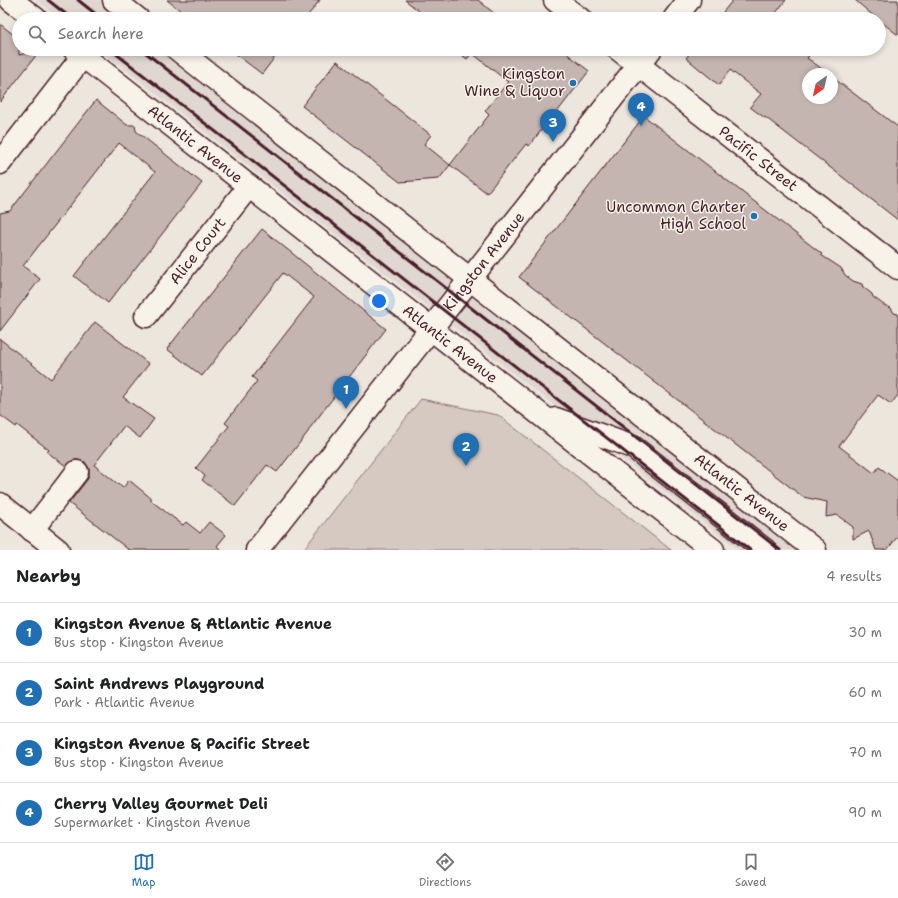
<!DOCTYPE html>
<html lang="en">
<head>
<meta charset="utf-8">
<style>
	:root { --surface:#fff; --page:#f2f2f2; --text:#202124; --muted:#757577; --line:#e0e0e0; --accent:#1f6fb2 }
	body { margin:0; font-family:"Shantell Sans",sans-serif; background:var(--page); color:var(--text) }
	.compass { position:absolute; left:802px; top:68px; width:36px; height:36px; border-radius:50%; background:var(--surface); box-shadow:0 2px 6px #0003; rotate:214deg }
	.you { position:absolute; left:379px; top:301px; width:14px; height:14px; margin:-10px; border:3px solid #fff; border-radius:50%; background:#1a73e8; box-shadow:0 0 0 6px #1a73e833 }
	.badge { display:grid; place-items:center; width:26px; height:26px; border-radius:50%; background:var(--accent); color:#fff; font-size:13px; font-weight:700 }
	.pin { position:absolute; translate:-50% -33px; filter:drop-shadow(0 1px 2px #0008) }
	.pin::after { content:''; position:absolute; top:21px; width:14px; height:12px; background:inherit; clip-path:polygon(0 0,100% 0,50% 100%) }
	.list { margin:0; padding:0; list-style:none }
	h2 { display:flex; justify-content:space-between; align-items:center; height:52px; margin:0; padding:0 16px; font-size:17px }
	h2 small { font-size:13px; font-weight:400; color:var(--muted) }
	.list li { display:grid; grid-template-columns:26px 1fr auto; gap:12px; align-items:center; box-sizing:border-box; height:60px; padding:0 16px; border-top:1px solid var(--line) }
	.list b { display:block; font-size:15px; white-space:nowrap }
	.list p { margin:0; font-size:13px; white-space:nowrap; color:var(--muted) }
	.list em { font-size:13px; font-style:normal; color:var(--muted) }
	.icon { flex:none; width:22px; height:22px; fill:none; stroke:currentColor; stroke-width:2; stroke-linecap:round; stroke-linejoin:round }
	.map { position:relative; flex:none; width:898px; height:550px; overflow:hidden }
	.search { position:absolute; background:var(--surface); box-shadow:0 2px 6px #0003; left:12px; right:12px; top:12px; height:44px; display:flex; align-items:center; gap:10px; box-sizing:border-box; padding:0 14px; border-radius:22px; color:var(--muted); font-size:15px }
	.sheet { height:292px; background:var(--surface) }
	nav { display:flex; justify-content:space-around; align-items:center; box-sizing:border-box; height:56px; border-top:1px solid var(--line); background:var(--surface); font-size:11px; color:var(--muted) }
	nav a { display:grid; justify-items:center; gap:2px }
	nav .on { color:var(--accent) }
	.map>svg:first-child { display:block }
	.built { fill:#e0d7d0 }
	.green { fill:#d5c9c2; stroke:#907476 }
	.building { fill:#c4b5b0; stroke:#4a1f2b }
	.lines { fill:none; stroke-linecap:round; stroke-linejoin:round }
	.minor-casing { stroke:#4a1f2b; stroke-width:25 }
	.major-casing { stroke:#4a1f2b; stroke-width:25 }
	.minor { stroke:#f7f3e8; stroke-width:22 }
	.major { stroke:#f7f3e8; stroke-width:22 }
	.rail { stroke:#4a1f2b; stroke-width:3 }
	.poi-dot { fill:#1f6fb2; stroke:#f7f3e8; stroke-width:1.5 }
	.labels { text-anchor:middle; stroke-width:3; stroke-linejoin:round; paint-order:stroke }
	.poi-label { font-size:15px; fill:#4a1f2b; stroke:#f7f3e8; text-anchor:end }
	.street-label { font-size:15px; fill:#4a1f2b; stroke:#f7f3e8 }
</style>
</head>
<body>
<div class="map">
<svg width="898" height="550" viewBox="0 0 898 550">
	<rect width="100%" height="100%" fill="#ece6dd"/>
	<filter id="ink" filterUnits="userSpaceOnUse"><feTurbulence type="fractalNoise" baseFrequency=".025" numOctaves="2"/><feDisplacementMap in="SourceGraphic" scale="8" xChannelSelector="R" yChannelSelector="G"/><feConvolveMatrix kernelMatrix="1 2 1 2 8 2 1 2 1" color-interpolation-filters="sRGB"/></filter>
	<g filter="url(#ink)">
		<!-- built -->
		<path class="built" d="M36 0H99L123 19H61Z
			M99 49H161L469 292 802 550H739Z"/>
		<!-- green -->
		<path class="green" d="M421 399 498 415 671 550H303Z"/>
		<!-- building -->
		<path class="building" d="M167 0H320L305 19H191Z
			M405 0H478L501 19H429Z
			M733 0H786L771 19H717Z
			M855 0H898V35L879 20V19H877Z
			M0 24 19 39V55L41 49 0 102Z
			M229 49H281L262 74Z
			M454 49H561L589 71 554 116 553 115 529 146 526 144 487 193 450 165 439 179 400 182 302 106 337 61 431 135 424 144 450 165 489 115 485 111 508 82 472 53 467 59Z
			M693 49H800L809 56 807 58 829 74H808V98H832V77L898 127V220L765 117V118L750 107 761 94 730 70 719 85 686 58Z
			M96 100 127 125H135L136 131 202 183 108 303 74 276 155 172 119 143 23 266 40 279 0 331V213L10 211Z
			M644 116 822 254 821 255 841 268 845 275 853 281 862 284 863 287 872 294 873 297 884 305 891 308 894 313 898 314V395L891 404 878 395 839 446 874 473 879 467 898 481V536L887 550H876L869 531 853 539V527L837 515 826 517 827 502 803 497 519 277Z
			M262 229 386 329 310 428 308 432 277 472 267 465 235 506 202 480 205 476 196 468 229 426 225 423 257 381 252 377 314 297 283 273 202 376 167 349Z
			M95 322 149 364 123 397 154 419 140 438 124 426 94 465 123 488 129 480 152 499 150 500 183 525 186 522 200 533 209 522 226 535 217 546 221 550H129L69 503 87 480 89 474V468L85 462 79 460H73L66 466 47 452 49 450 17 425 16 427 0 415V339L51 379Z"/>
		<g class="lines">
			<!-- minor casing -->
			<g class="minor-casing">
				<g id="minor">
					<path d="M555 0 580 19"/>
					<path d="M674 19 689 0"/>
					<path id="s1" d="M618 49 898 268"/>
					<path d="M0 163 83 56"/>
					<path id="s2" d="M146 316 249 186"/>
					<path d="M0 504 58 550"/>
					<path d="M32 530 77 472"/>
					<path id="s3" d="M257 550 651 49"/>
				</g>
			</g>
			<!-- major casing -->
			<g class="major-casing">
				<g id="major">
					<path d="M11 0 36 19"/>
					<path d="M114 0 138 19"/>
					<path id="s4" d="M74 49 713 550"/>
					<path id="s5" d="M177 49 815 550"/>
					<path d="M556 419 633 447 765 550"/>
				</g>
			</g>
			<!-- minor -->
			<use href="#minor" class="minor"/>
			<!-- major -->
			<use href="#major" class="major"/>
			<!-- rail -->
			<path class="rail" d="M48 0 72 19
				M78 0 102 19
				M110 49 750 550
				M141 49 780 550"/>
		</g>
	</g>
	<!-- markers -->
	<g class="poi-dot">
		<circle cx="573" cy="83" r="4"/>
		<circle cx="754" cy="216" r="4"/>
	</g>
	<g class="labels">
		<!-- poi labels -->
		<g class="poi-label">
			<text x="565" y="79">Kingston<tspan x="565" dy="17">Wine &amp; Liquor</tspan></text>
			<text x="746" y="212">Uncommon Charter<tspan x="746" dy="17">High School</tspan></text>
		</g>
		<!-- street labels -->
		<g class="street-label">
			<text dy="5" stroke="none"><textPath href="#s4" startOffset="154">Atlantic Avenue</textPath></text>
			<text dy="5" stroke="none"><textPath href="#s1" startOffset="178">Pacific Street</textPath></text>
			<text dy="5" stroke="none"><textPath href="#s2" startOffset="83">Alice Court</textPath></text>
			<text dy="5" stroke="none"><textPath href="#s3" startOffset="367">Kingston Avenue</textPath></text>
			<text dy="5" stroke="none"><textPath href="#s4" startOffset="478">Atlantic Avenue</textPath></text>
			<text dy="5" stroke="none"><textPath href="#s5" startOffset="718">Atlantic Avenue</textPath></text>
		</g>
	</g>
</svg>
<svg class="compass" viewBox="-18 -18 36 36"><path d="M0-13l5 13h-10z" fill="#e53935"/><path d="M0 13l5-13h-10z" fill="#757577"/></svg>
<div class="you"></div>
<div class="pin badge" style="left:346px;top:409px">1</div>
<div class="pin badge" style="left:466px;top:466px">2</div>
<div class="pin badge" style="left:553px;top:142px">3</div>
<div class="pin badge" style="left:641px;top:126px">4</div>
<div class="search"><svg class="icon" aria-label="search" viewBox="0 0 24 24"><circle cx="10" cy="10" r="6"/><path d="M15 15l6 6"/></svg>Search here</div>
</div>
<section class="sheet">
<h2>Nearby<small>4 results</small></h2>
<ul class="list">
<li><span class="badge">1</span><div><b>Kingston Avenue &amp; Atlantic Avenue</b><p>Bus stop · Kingston Avenue</p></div><em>30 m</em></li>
<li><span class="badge">2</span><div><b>Saint Andrews Playground</b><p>Park · Atlantic Avenue</p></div><em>60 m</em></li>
<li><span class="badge">3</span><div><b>Kingston Avenue &amp; Pacific Street</b><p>Bus stop · Kingston Avenue</p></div><em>70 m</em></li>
<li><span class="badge">4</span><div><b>Cherry Valley Gourmet Deli</b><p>Supermarket · Kingston Avenue</p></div><em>90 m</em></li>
</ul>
</section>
<nav>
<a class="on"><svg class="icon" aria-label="map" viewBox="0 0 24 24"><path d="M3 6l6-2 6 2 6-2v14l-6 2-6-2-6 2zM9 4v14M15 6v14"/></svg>Map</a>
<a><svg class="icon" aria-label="directions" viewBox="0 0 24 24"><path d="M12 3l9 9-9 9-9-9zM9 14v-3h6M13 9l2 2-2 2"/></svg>Directions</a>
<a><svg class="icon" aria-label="saved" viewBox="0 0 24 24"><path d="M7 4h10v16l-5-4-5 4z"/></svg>Saved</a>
</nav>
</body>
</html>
